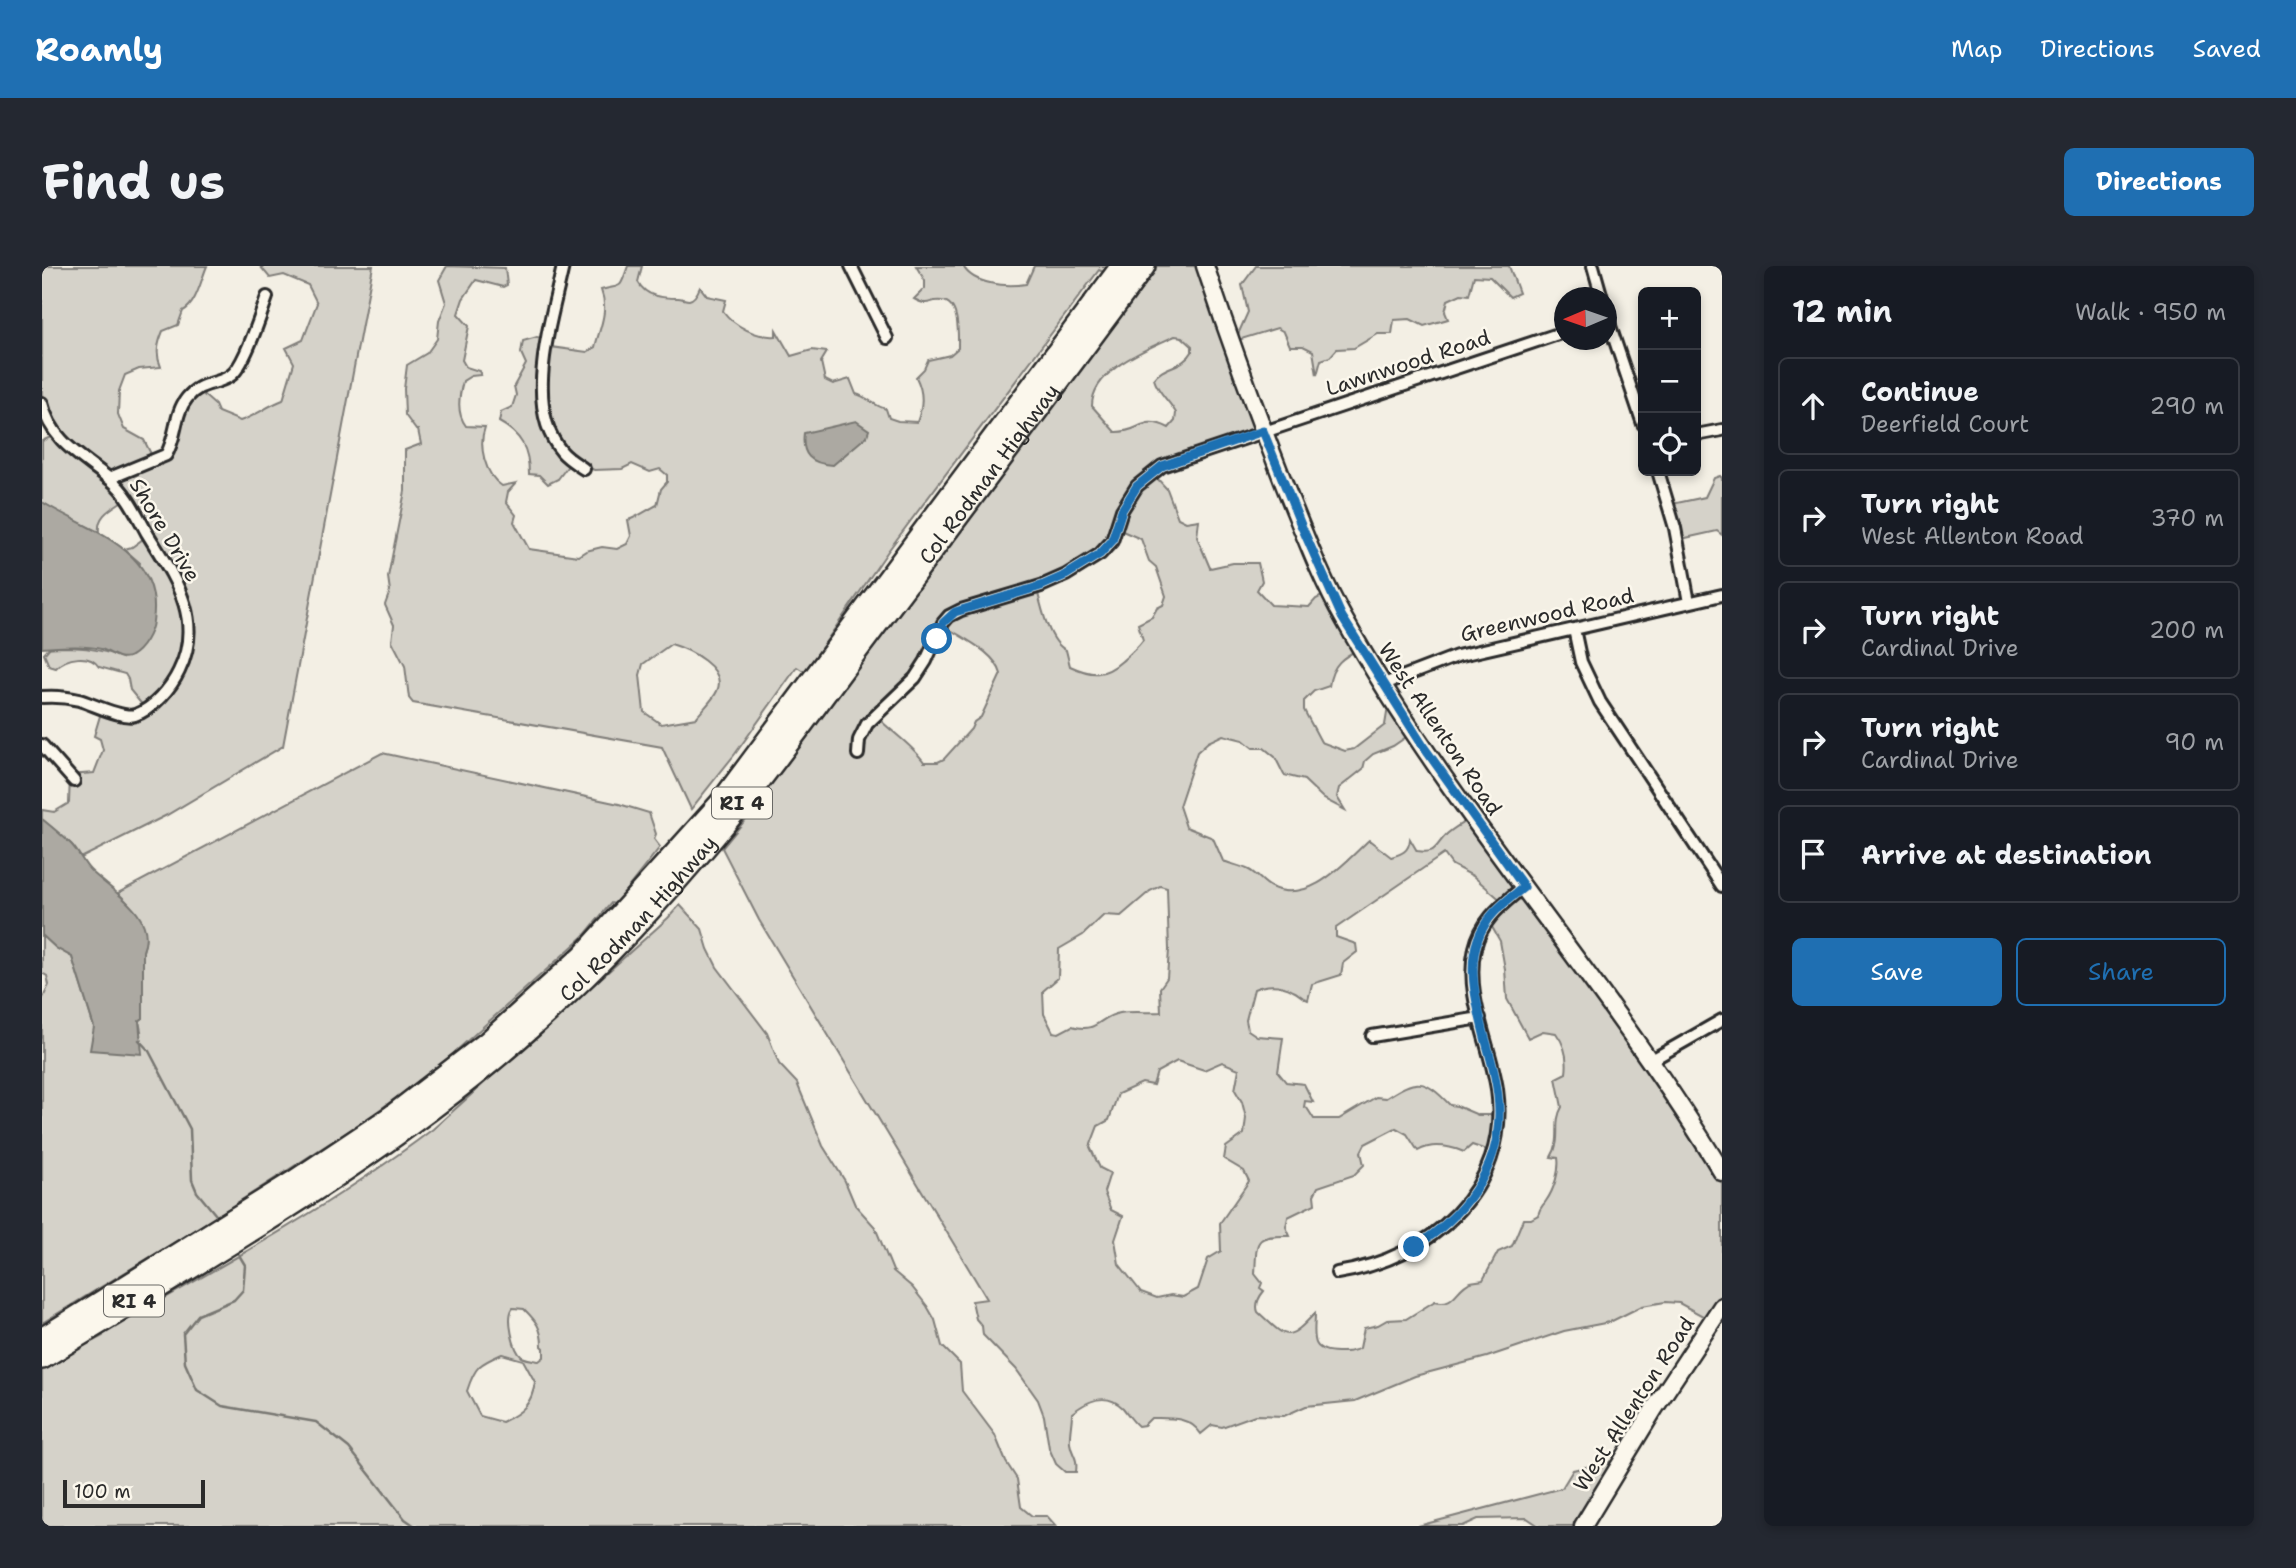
<!DOCTYPE html>
<html lang="en">
<head>
<meta charset="utf-8">
<style>
	:root { --surface:#171b24; --page:#242831; --text:#f1f3f6; --muted:#9ea1a6; --line:#363941; --accent:#1f6fb2 }
	body { margin:0; font-family:"Shantell Sans",sans-serif; background:var(--page); color:var(--text) }
	.controls { position:absolute; right:21px; top:21px; display:grid; overflow:hidden; border-radius:10px; box-shadow:0 4px 10px #0003 }
	.controls button { width:63px; height:63px; display:grid; place-items:center; padding:0; border:0; border-bottom:2px solid var(--line); background:var(--surface); color:var(--text); font:35px sans-serif }
	.compass { position:absolute; left:1512px; top:21px; width:63px; height:63px; border-radius:50%; background:var(--surface); box-shadow:0 4px 10px #0003; rotate:268deg }
	.scale { position:absolute; left:21px; bottom:18px; width:142px; box-sizing:border-box; padding-left:7px; border:4px solid #2b2b2b; border-top:0; font-size:19px; line-height:24px; white-space:nowrap; color:#2b2b2b; -webkit-text-stroke:5px #fbf7ec; paint-order:stroke }
	.stop { position:absolute; width:21px; height:21px; margin:-16px; border:5px solid #1f6fb2; border-radius:50%; background:#fff }
	.stop.end { background:#1f6fb2; border-color:#fff; box-shadow:0 2px 7px #0008 }
	.list { margin:0; padding:0; list-style:none }
	h2 { display:flex; justify-content:space-between; align-items:center; height:91px; margin:0; padding:0 28px; font-size:30px }
	h2 small { font-size:23px; font-weight:400; color:var(--muted) }
	.list li { display:grid; grid-template-columns:46px 1fr auto; gap:21px; align-items:center; box-sizing:border-box; height:98px; margin:0 14px 14px; padding:0 14px; border:2px solid var(--line); border-radius:10px }
	.list b { display:block; font-size:26px; white-space:nowrap }
	.list p { margin:0; font-size:23px; white-space:nowrap; color:var(--muted) }
	.list em { font-size:23px; font-style:normal; color:var(--muted) }
	.actions { display:flex; gap:14px; padding:21px 28px }
	.actions a { flex:1; padding:16px 0; border:2px solid var(--accent); border-radius:10px; text-align:center; font-size:24px; color:var(--accent) }
	.actions .main { background:var(--accent); color:#fff }
	.icon { flex:none; width:38px; height:38px; fill:none; stroke:currentColor; stroke-width:2; stroke-linecap:round; stroke-linejoin:round }
	.map { position:relative; flex:none; width:1680px; height:1260px; overflow:hidden; border-radius:10px }
	header { display:flex; align-items:center; gap:42px; box-sizing:border-box; height:98px; padding:0 35px; background:var(--accent); color:#fff }
	header strong { font-size:33px }
	nav { display:flex; gap:38px; margin-inline-start:auto; font-size:24px }
	.intro { display:flex; align-items:center; justify-content:space-between; box-sizing:border-box; height:168px; padding:0 42px }
	h1 { margin:0; font-size:49px }
	.button { padding:18px 32px; border-radius:10px; background:var(--accent); color:#fff; font-size:24px; font-weight:700 }
	main { display:flex; gap:42px; padding:0 42px }
	aside { flex:1; background:var(--surface); border-radius:10px; box-shadow:0 4px 10px #0003 }
	.map>svg:first-child { display:block }
	.green { fill:#d5d2c9; stroke:#807e7a; stroke-width:2; fill-rule:evenodd }
	.water { fill:#aca9a2; stroke:#787772; stroke-width:2 }
	.lines { fill:none; stroke-linecap:round; stroke-linejoin:round }
	.stream { stroke:#787772; stroke-width:2.5 }
	.street-casing { stroke:#2b2b2b; stroke-width:16 }
	.secondary-casing { stroke:#2b2b2b; stroke-width:21 }
	.highway-casing { stroke:#2b2b2b; stroke-width:26 }
	.street { stroke:#fbf7ec; stroke-width:10 }
	.secondary { stroke:#fbf7ec; stroke-width:16 }
	.highway { stroke:#fbf7ec; stroke-width:21 }
	.route { stroke:#1f6fb2; stroke-width:9 }
	.labels { text-anchor:middle; stroke-width:5; stroke-linejoin:round; paint-order:stroke }
	.shield { fill:#fbf7ec; stroke:#696865; stroke-width:2 }
	.shield-label { font-size:19px; font-weight:bold; fill:#2b2b2b }
	.street-label { font-size:21px; fill:#2b2b2b; stroke:#fbf7ec }
</style>
</head>
<body>
<header>
<strong>Roamly</strong>
<nav><a>Map</a><a>Directions</a><a>Saved</a></nav>
</header>
<div class="intro"><h1>Find us</h1><a class="button">Directions</a></div>
<main>
<div class="map">
<svg width="1680" height="1260" viewBox="0 0 1680 1260">
	<rect width="100%" height="100%" fill="#f3efe4"/>
	<filter id="ink" filterUnits="userSpaceOnUse"><feTurbulence type="fractalNoise" baseFrequency=".0143" numOctaves="2"/><feDisplacementMap in="SourceGraphic" scale="14" xChannelSelector="R" yChannelSelector="G"/><feConvolveMatrix kernelMatrix="1 2 1 2 8 2 1 2 1" color-interpolation-filters="sRGB"/></filter>
	<g filter="url(#ink)">
		<!-- green -->
		<path class="green" d="M0 0H165C159 14 154 39 141 45L136 59 121 65C116 77 113 88 119 101L97 103 83 109 77 125 76 148 82 163 102 174 112 194 121 191 139 140 155 123 173 139 176 146 198 155C215 149 225 140 241 134L252 97 244 82 261 74 275 37 266 19 242 9 228 12 218 0H331L241 480 125 549 39 592 30 579 0 553V544L12 546 27 537 28 509 52 507 61 484 58 473 52 470 60 443 84 450 102 441 88 424 86 413 83 408 57 401C48 387 24 391 14 402L7 400 2 388 8 381C35 381 54 381 80 392L98 297 82 283 90 281 105 270 82 234C69 243 55 249 57 266L23 250 0 236V175L13 169 0 143Z
			M405 0 463 2 465 19 461 21 434 14 421 33 416 48 427 60 420 94 424 101 437 105 439 109 429 110 421 115C417 130 414 147 424 160L443 161C436 180 443 209 460 220L474 217 466 226 464 236 474 249 472 256 487 283 536 290 544 285 560 281 575 283 585 278 589 270 586 254C596 251 605 244 615 239L619 223 625 216V209L618 203 608 206 590 198 580 203 552 204 531 193 516 213 506 218 497 209 487 208C487 183 479 168 457 156L459 146 470 141 474 129 472 120 484 98 479 87 481 75 495 71 507 74 509 81 545 86 553 81C558 61 567 45 559 24 581 18 577 25 586 0H600L596 16C604 31 620 32 636 32 640 32 643 34 647 34 653 33 656 26 658 21L665 30 684 34 681 45C692 60 715 72 734 70V64L749 90 770 84 785 86 779 96 783 114 791 118 808 113 814 128C826 131 832 140 844 143L847 152 856 155 875 156C881 140 882 127 874 111L882 103 886 94 908 89 916 82C916 69 918 36 900 35 886 33 889 42 872 33L883 22V15L874 0H921C931 19 965 21 984 18L992 0H1065L1061 6 1057 4 846 285 763 406 755 401 693 488 649 543 620 481 371 437 367 432 363 400 350 375 352 359 343 339 348 325 346 311 363 225V184L379 178 376 164H374L363 149 362 123 365 99 385 87 395 73 397 55 404 37 397 14ZM629 378C646 383 686 402 675 425 671 434 660 444 654 452L619 458 602 446 598 409 601 398Z
			M1103 0H1166L1223 162 1137 192 1112 209 1125 223 1136 252 1144 256 1157 254 1155 271 1168 302 1191 297H1216L1220 315 1215 324 1229 339 1267 341 1274 333 1292 324 1319 382C1301 391 1290 398 1287 420L1272 425 1262 435V444L1279 476 1303 485 1312 483 1343 459 1346 441 1373 465 1351 480 1331 488 1323 495 1321 503 1297 522 1295 531 1303 544 1282 533 1262 514 1242 509 1233 491 1222 482H1211L1201 474 1181 469 1166 476 1155 486 1137 540 1144 561 1171 572 1181 595C1189 598 1199 600 1207 604 1215 608 1221 617 1229 621 1268 639 1302 597 1327 574L1349 591C1359 588 1367 586 1368 573L1375 585C1394 588 1392 582 1403 570 1410 562 1424 556 1433 549L1680 908V1039L1670 1055 1637 1037 1623 1036 1600 1040 1568 1056 1522 1065 1445 1091 1373 1110 1313 1135 1264 1140 1242 1150 1213 1149 1180 1161 1170 1159 1159 1168C1147 1150 1128 1152 1109 1152L1102 1159 1096 1160C1089 1154 1086 1148 1081 1142 1064 1125 1045 1135 1030 1147 1030 1157 1027 1168 1028 1177 1030 1191 1036 1189 1034 1206H1023L1014 1198 1007 1182 1002 1150 996 1134 974 1103 941 1069 940 1060 934 1053 930 1035 945 1033 717 654 680 582 705 552 734 507ZM1133 70 1140 71 1150 80V86C1141 102 1122 99 1112 113 1116 127 1127 134 1134 147L1133 155 1127 162C1099 148 1099 167 1073 166L1050 140C1050 104 1105 83 1133 70ZM1078 264 1099 273 1107 295 1114 301 1124 330 1121 339 1115 342 1110 351 1096 358 1101 374C1095 382 1088 388 1080 395 1062 411 1050 410 1028 400L1024 384C1007 377 999 340 995 323L1057 289ZM904 361C922 373 953 386 959 408L939 451 932 456 929 463 902 493 896 496H882C870 479 851 467 836 452ZM1402 588 1410 599 1431 610 1461 636 1446 654 1458 675 1463 703 1465 733 1486 772 1501 765 1514 767C1523 779 1526 793 1524 807L1514 812 1520 841C1510 858 1521 872 1509 891L1516 892C1518 904 1512 924 1504 935 1500 941 1498 941 1496 949L1489 953H1481L1470 980 1456 986 1441 1014C1437 1015 1433 1015 1429 1016 1414 1021 1413 1041 1393 1035L1364 1053 1345 1054 1336 1059 1322 1062 1318 1082C1311 1086 1305 1086 1296 1086 1266 1086 1273 1070 1273 1047 1245 1077 1245 1073 1216 1046 1213 1038 1217 1031 1222 1025L1218 1022 1220 1017 1213 1008C1215 974 1211 969 1248 970L1244 961 1246 951 1273 938 1272 929 1276 921 1312 909 1322 899 1319 886 1323 878 1354 862 1365 868 1376 885C1390 877 1407 880 1422 886L1430 879 1450 886 1455 849H1436L1415 840 1408 839C1382 812 1375 812 1344 832L1334 831 1297 853H1272L1265 842 1262 841 1263 835 1271 836 1262 818 1244 816 1236 806 1241 772 1215 770 1206 764 1204 754 1212 723C1225 718 1239 718 1251 725 1257 727 1259 732 1266 734L1270 718 1299 709 1301 697 1315 686 1314 678 1294 671V662ZM1118 620 1125 622 1127 684 1125 712 1118 722 1119 746C1106 747 1091 745 1078 747 1057 750 1056 768 1030 760L1017 767 1011 766 1002 748 1001 725 1016 712 1017 683 1041 669 1062 649 1079 650 1108 625ZM1135 795 1162 804 1180 796 1197 803 1193 824 1200 836 1204 852 1202 868 1184 881 1182 893 1202 905 1207 915 1178 957 1179 985 1166 993 1156 1023 1141 1031 1129 1029 1115 1032 1099 1026 1077 998 1073 974 1081 950 1069 944 1062 926 1068 907 1058 902 1048 881 1056 860 1067 854 1076 828 1100 817 1111 819 1115 806Z
			M1214 0H1467L1477 27 1468 31 1448 11 1432 10 1427 29 1419 28 1406 34 1403 46 1406 53 1382 60 1368 53 1352 54 1350 68H1336L1312 82 1295 83 1288 91 1279 94 1275 109 1271 85 1261 80H1248L1242 66 1235 62 1193 75 1206 46 1200 19Z
			M1678 210 1680 212V269L1675 265 1639 273 1630 238 1663 231 1672 212Z
			M340 487 577 538 607 547 614 568 612 573 618 581 573 638 569 637 542 670 394 803 322 855 164 957 0 1057V734L7 719 5 710 0 707V669L14 682 30 691 52 761 99 765 97 755 101 752V685C110 663 91 641 76 627Z
			M638 639 660 663 666 683 675 701 725 767 737 798 755 817 781 880 803 915 813 939 833 961 851 1005 870 1021 885 1040 893 1054 900 1080 918 1098 920 1125 953 1169 964 1196 975 1213 979 1241 990 1250H1005L1014 1260H0V1102L61 1070V1067C173 1004 288 941 391 863L626 652ZM471 1042 482 1043C494 1055 500 1062 500 1080L502 1082V1091L497 1095C491 1094 484 1093 480 1091 471 1084 464 1051 471 1042ZM460 1088 481 1094 493 1116C490 1138 480 1147 460 1156L438 1150 425 1125C433 1100 437 1098 460 1088Z
			M1579 1193 1540 1260H1497L1485 1252 1436 1253 1421 1260H1376L1520 1222 1531 1204Z"/>
		<!-- water -->
		<path class="water" d="M814 155 827 164 825 170 791 199C769 198 759 189 762 167Z
			M0 236C47 265 122 284 111 355 110 367 100 384 89 390 79 396 69 386 59 383 41 379 19 381 0 382Z
			M0 553C10 561 20 569 29 578 37 586 41 597 48 604 69 625 116 649 101 685V752L97 755 100 788 48 784 52 761 30 691 14 682 0 669Z"/>
		<g class="lines">
			<!-- stream -->
			<path class="stream" d="M97 774 107 785 148 863 150 914 155 926 178 954
				M194 984 203 999 201 1024 192 1034 156 1049 141 1068 143 1097 155 1124 180 1140 274 1156 307 1182 363 1253 373 1260"/>
			<!-- street casing -->
			<g class="street-casing">
				<path id="street" d="M521 0C510 53 480 140 520 186 526 193 535 198 542 203
					M809 0 845 72
					M1551 0 1560 32
					M1564 48 1601 158
					M0 137C9 176 41 191 69 214 85 227 95 249 105 267 131 310 163 352 137 405 129 422 111 443 93 449 80 453 51 438 37 434 25 431 13 430 0 431
					M1654 169 1680 164
					M1616 205 1633 262 1647 336
					M68 212 124 189C135 171 132 148 145 132 159 115 172 120 188 110 202 102 219 48 225 31
					M1532 363 1539 396 1558 436 1680 620
					M1342 418 1415 390 1680 329
					M0 479 32 515
					M816 488 817 474 825 458 873 412 884 395 901 357 907 350 919 344 999 320 1024 309 1058 288 1070 275 1080 244 1095 220 1120 200 1522 66
					M1330 770 1438 752
					M1608 795 1680 754
					M1295 1007C1387 993 1469 924 1455 823 1448 777 1422 729 1433 682 1440 653 1460 639 1481 621"/>
			</g>
			<!-- secondary casing -->
			<g class="secondary-casing">
				<path id="secondary" d="M1163 0C1188 75 1215 149 1244 223 1262 267 1279 313 1302 353 1411 549 1565 715 1680 906
					M1541 1260 1612 1143 1680 1040"/>
			</g>
			<!-- highway casing -->
			<g class="highway-casing">
				<g id="highway">
					<path d="M0 1073 250 917 349 851 446 776 541 690 678 538 1080 0"/>
					<path id="s1" d="M0 1092C167 989 342 893 489 761 558 700 621 632 680 561 729 503 773 440 819 379 914 253 1008 127 1102 0"/>
				</g>
			</g>
			<!-- street -->
			<use href="#street" class="street"/>
			<!-- secondary -->
			<use href="#secondary" class="secondary"/>
			<!-- highway -->
			<use href="#highway" class="highway"/>
		</g>
	</g>
	<g class="lines" filter="url(#ink)">
		<!-- route -->
		<path class="route" d="M895 373 901 357 913 346 999 320 1024 309 1058 288 1070 275 1080 244 1095 220 1120 200 1221 165 1259 259 1300 351 1381 480 1482 621C1463 636 1444 649 1436 673 1425 704 1435 737 1442 768 1449 793 1457 820 1457 847 1457 906 1420 952 1372 981"/>
	</g>
	<g class="labels">
		<!-- shield labels -->
		<g class="shield">
			<rect x="670" y="521.5" width="60" height="31" rx="5"/>
			<rect x="62" y="1019.5" width="60" height="31" rx="5"/>
		</g>
		<g class="shield-label">
			<text x="700" y="544">RI 4</text>
			<text x="92" y="1042">RI 4</text>
		</g>
		<!-- street labels -->
		<g class="street-label">
			<text transform="translate(1366 97) rotate(-18)" y="7">Lawnwood Road</text>
			<text dy="7" stroke="none"><textPath href="#s1" startOffset="1311">Col Rodman Highway</textPath></text>
			<text transform="translate(123 264) rotate(59)" y="7">Shore Drive</text>
			<text transform="translate(1505 349) rotate(-13)" y="7">Greenwood Road</text>
			<text transform="translate(1398 463) rotate(56)" y="7">West Allenton Road</text>
			<text dy="7" stroke="none"><textPath href="#s1" startOffset="744">Col Rodman Highway</textPath></text>
			<text transform="translate(1592 1138) rotate(-57)" y="7">West Allenton Road</text>
		</g>
	</g>
</svg>
<div class="controls">
<button>+</button>
<button>−</button>
<button><svg class="icon" aria-label="locate" viewBox="0 0 24 24"><circle cx="12" cy="12" r="6"/><path d="M12 2v4M12 18v4M2 12h4M18 12h4"/></svg></button>
</div>
<svg class="compass" viewBox="-18 -18 36 36"><path d="M0-13l5 13h-10z" fill="#e53935"/><path d="M0 13l5-13h-10z" fill="#9ea1a6"/></svg>
<div class="scale">100 m</div>
<div class="stop" style="left:895px;top:373px"></div>
<div class="stop end" style="left:1372px;top:981px"></div>
</div>
<aside>
<h2>12 min<small>Walk · 950 m</small></h2>
<ul class="list">
<li><svg class="icon" aria-label="ahead" viewBox="0 0 24 24"><path d="M12 20V5M6 11l6-6 6 6"/></svg><div><b>Continue</b><p>Deerfield Court</p></div><em>290 m</em></li>
<li><svg class="icon" aria-label="right" viewBox="0 0 24 24"><path d="M7 20v-9h11M14 6l5 5-5 5"/></svg><div><b>Turn right</b><p>West Allenton Road</p></div><em>370 m</em></li>
<li><svg class="icon" aria-label="right" viewBox="0 0 24 24"><path d="M7 20v-9h11M14 6l5 5-5 5"/></svg><div><b>Turn right</b><p>Cardinal Drive</p></div><em>200 m</em></li>
<li><svg class="icon" aria-label="right" viewBox="0 0 24 24"><path d="M7 20v-9h11M14 6l5 5-5 5"/></svg><div><b>Turn right</b><p>Cardinal Drive</p></div><em>90 m</em></li>
<li><svg class="icon" aria-label="arrive" viewBox="0 0 24 24"><path d="M6 21V4h12l-3 4 3 4H6"/></svg><div><b>Arrive at destination</b></div></li>
</ul>
<div class="actions"><a class="main">Save</a><a>Share</a></div>
</aside>
</main>
</body>
</html>
